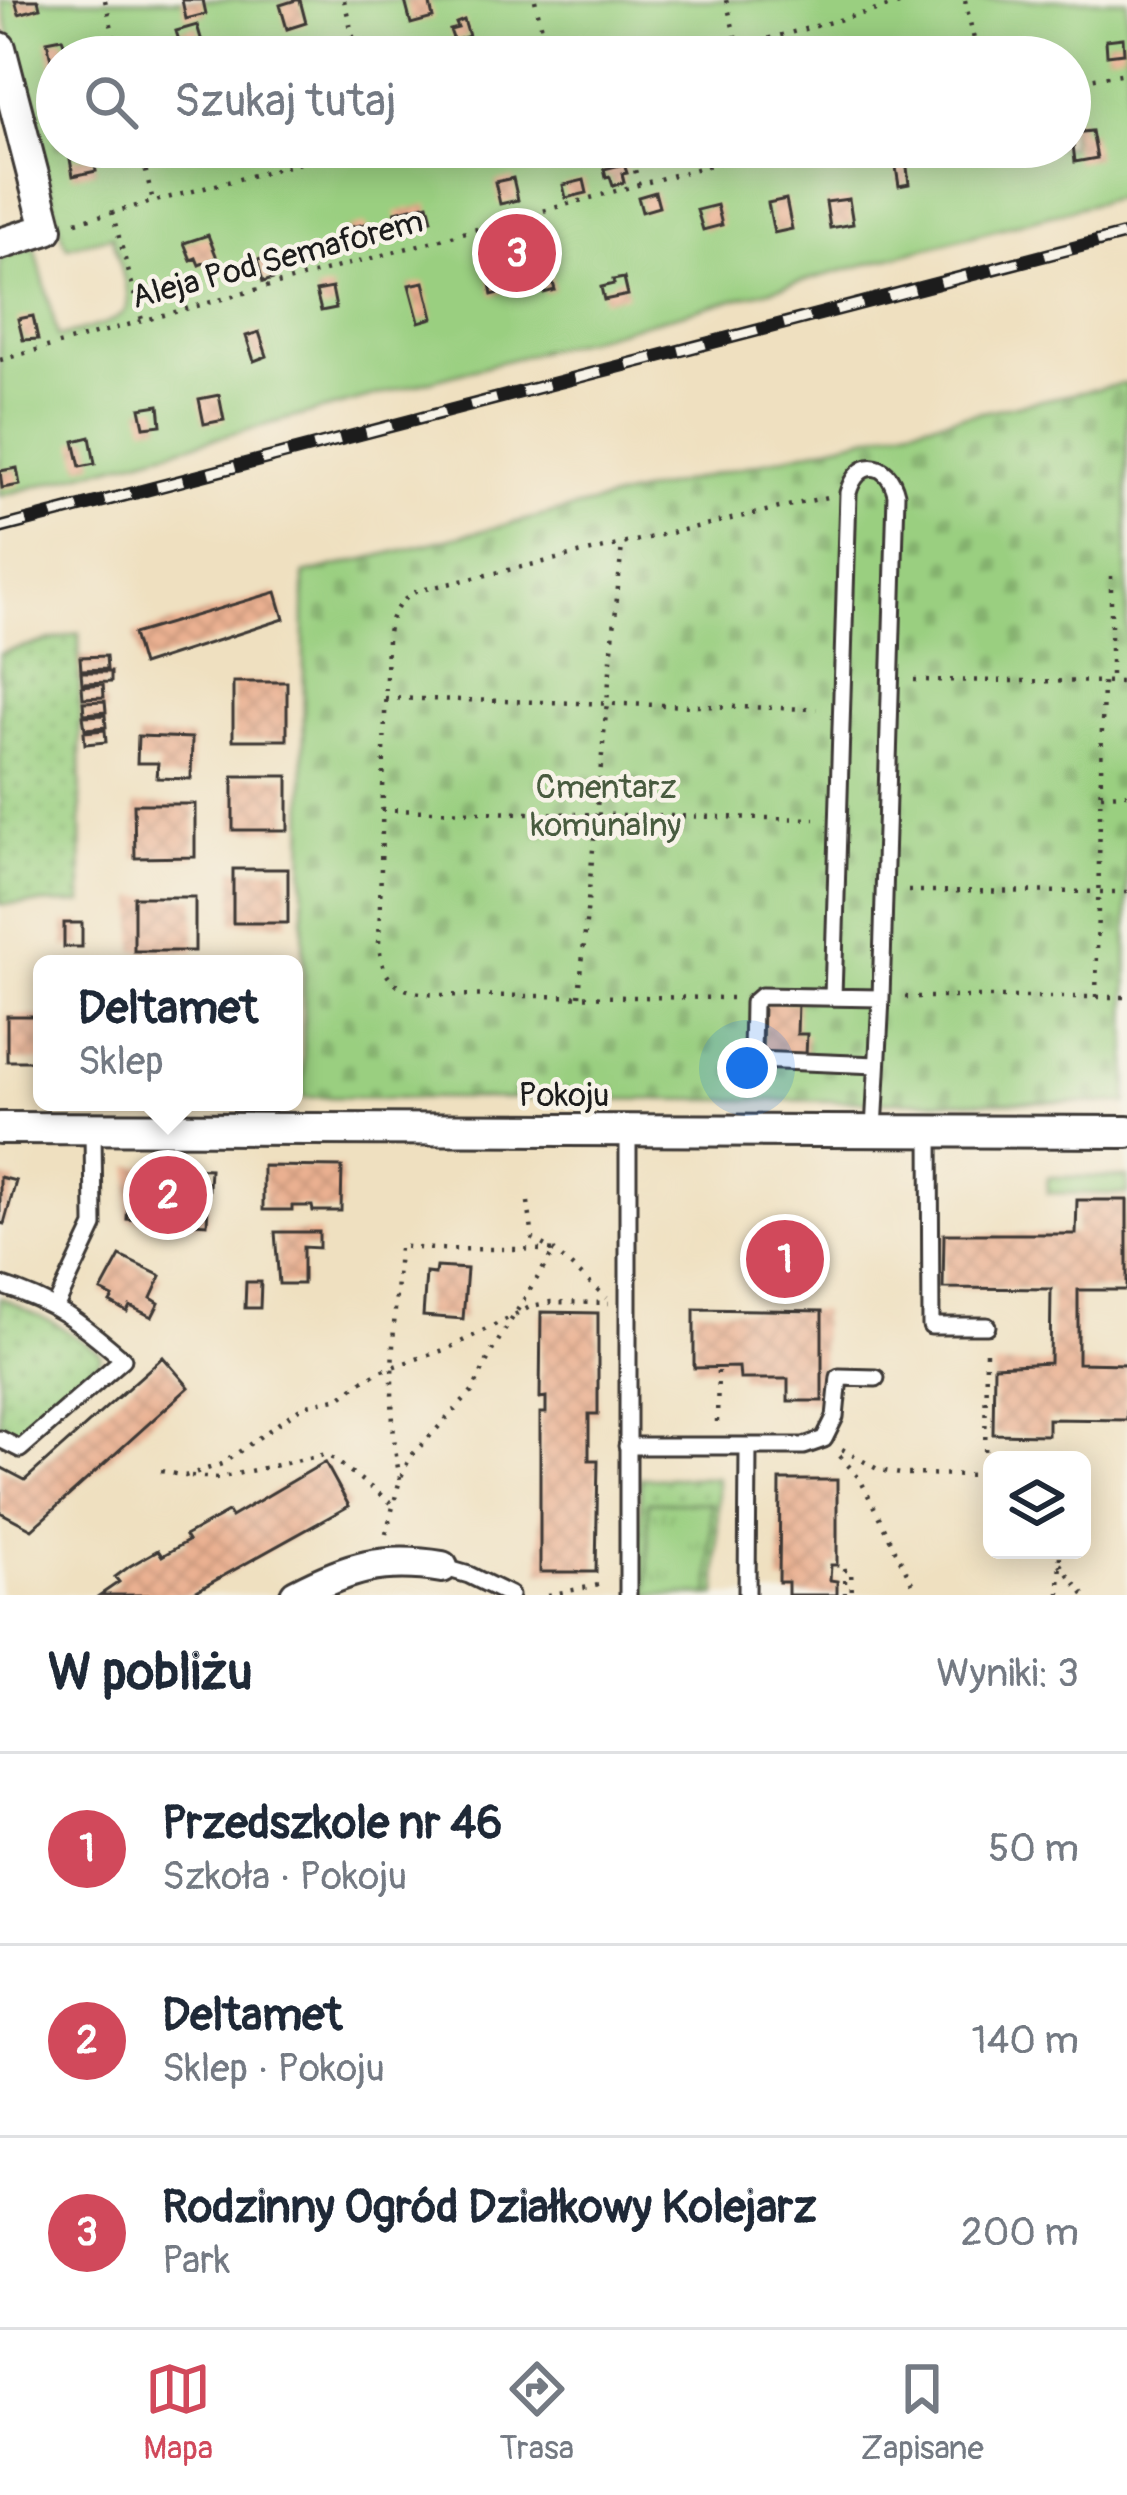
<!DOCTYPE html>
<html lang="pl">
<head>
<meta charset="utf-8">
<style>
	:root { --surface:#fff; --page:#f6f6f7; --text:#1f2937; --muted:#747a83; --line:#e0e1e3; --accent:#d1495b }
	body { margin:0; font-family:Pangolin,sans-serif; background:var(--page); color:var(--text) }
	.controls { position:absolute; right:36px; bottom:36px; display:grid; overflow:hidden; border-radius:18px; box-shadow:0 6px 30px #0003 }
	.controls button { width:108px; height:108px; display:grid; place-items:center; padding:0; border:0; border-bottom:3px solid var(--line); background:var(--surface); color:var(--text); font:60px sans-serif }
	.you { position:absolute; left:747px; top:1068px; width:42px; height:42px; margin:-30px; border:9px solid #fff; border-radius:50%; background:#1a73e8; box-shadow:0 0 0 18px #1a73e833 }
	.badge { display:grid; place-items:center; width:78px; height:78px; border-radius:50%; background:var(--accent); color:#fff; font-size:39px; font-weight:700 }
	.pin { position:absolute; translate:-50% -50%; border:6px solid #fff; box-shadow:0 3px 12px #0006 }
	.popup { position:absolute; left:33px; top:955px; width:270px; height:156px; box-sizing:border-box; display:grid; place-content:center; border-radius:18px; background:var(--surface); filter:drop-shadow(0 3px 9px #0005); font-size:39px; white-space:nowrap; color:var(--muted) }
	.popup b { font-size:45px; color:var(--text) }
	.popup::after { content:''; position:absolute; left:50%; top:100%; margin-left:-24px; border:24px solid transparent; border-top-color:var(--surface) }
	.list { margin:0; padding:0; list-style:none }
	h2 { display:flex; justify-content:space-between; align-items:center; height:156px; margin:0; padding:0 48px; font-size:51px }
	h2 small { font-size:39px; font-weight:400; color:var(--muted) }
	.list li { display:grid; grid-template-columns:78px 1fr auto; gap:36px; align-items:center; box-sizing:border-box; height:192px; padding:0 48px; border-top:3px solid var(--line) }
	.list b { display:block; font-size:45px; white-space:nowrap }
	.list p { margin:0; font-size:39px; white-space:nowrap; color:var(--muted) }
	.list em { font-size:39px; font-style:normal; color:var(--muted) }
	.icon { flex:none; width:66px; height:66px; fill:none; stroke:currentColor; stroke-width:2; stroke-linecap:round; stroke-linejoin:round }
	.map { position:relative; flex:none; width:1127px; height:1595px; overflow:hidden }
	.search { position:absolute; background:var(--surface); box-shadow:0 6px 30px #0003; left:36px; right:36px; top:36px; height:132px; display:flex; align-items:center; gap:30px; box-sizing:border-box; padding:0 42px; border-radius:66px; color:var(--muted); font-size:45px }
	.sheet { height:732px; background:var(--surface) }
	nav { display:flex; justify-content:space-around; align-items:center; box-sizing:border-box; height:168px; border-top:3px solid var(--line); background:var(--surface); font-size:33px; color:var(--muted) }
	nav a { display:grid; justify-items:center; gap:6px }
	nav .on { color:var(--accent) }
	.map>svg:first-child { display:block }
	.grass { fill:url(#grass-dots); stroke:#5b764e; stroke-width:3 }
	.cemetery { fill:url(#cemetery-stones); stroke:#5b764e; stroke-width:3 }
	.park { fill:url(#park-tufts); stroke:#5b764e; stroke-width:3 }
	.garden { fill:#9acf80; stroke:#5b764e; stroke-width:3; fill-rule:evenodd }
	.building { fill:url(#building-cross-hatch) }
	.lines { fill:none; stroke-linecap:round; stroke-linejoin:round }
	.lane-casing { stroke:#3c3935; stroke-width:21 }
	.street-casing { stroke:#3c3935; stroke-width:36 }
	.path { stroke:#3c3935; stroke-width:4.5; stroke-dasharray:3 9; stroke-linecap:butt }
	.lane { stroke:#fff; stroke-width:15 }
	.street { stroke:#fff; stroke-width:30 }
	.rail-casing { stroke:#1c1c1c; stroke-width:14 }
	.rail { stroke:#f7f3e8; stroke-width:9; stroke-dasharray:27; stroke-linecap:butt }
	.labels { text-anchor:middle; stroke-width:9; stroke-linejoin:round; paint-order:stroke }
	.street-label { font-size:33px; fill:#1c1c1c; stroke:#f7f3e8 }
	.park-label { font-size:33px; fill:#485b3f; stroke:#f7f3e8 }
</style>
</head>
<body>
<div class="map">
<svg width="1127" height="1595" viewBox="0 0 1127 1595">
	<defs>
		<pattern id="grass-dots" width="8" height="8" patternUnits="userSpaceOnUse" patternTransform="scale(3)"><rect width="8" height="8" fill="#9acf80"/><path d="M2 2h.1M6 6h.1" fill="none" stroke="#84b16e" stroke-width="1.8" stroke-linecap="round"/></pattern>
		<pattern id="cemetery-stones" width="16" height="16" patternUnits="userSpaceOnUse" patternTransform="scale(3)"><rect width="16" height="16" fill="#9acf80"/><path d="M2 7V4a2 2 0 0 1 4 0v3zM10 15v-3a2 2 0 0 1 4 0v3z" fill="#84b16e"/></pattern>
		<pattern id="park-tufts" width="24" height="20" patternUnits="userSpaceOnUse" patternTransform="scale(3)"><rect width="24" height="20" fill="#9acf80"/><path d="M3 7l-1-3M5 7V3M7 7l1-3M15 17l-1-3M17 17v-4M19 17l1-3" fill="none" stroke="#84b16e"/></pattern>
		<pattern id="building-cross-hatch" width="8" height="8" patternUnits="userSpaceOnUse" patternTransform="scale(3)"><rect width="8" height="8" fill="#eab091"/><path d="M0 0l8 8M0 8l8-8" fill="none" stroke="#c8977c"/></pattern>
	</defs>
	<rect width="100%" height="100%" fill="#f7f3e8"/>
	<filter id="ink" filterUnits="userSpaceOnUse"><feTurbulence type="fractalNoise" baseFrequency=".00833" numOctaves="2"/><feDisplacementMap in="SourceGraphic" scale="24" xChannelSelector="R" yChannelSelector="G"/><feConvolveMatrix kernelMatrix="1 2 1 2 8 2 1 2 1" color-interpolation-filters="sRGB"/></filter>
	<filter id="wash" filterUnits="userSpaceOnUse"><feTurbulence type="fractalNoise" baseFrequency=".004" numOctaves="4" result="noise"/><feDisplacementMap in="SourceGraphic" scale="48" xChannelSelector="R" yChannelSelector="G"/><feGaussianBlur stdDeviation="2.7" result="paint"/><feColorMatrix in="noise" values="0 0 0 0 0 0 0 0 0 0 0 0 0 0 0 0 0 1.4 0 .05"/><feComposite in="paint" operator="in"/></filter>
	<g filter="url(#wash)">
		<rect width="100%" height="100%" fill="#efe0c0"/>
		<!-- grass -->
		<path class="grass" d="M79 633 82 903 0 904V653Z
			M0 1297 56 1324 99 1352 101 1356 96 1367 24 1432 11 1435 0 1430Z
			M640 1478H718L717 1595H641Z"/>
		<!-- cemetery -->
		<path class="cemetery" d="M1127 383V1103L303 1097 304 574 912 426Z"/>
		<!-- park -->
		<path class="park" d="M648 1502 711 1503 710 1595H648Z"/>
		<!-- garden -->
		<path class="garden" d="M1 0H1127V199L1114 198 0 496V258L35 247 58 337C144 313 135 320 112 236L67 247 63 239ZM57 57H1070V147H57Z
			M1048 1177H1127V1194L1047 1193Z"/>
		<g id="blocks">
			<!-- building -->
			<path class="building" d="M15 0H38L40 8 19 14Z
				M182 0H203L206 14 186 19Z
				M296 0H300L306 23 287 29 280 5Z
				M410 0H429L433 18 411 24 405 1Z
				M464 20 469 36 454 41 450 30 458 28 456 23Z
				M197 25 205 52 184 57 176 31Z
				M62 38 69 57H57V68L53 69 47 41Z
				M1123 38 1124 53 1107 55 1106 40Z
				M1080 118 1082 132 1092 131 1097 158 1075 162 1070 120Z
				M93 155 96 171 73 176 70 159Z
				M906 159 909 184 899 186 895 161Z
				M624 164 627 173 622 174 624 182 613 186 610 177 606 178 604 169Z
				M513 178 518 200 500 204 495 182Z
				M584 180 587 193 566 198 563 185Z
				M655 192 659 207 642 212 638 197Z
				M786 199 792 229 774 233 768 203Z
				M849 199 853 224 830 228 826 202Z
				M428 204 432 220 400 228 395 212Z
				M717 205 722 225 703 230 697 210Z
				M365 224 367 231 372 230 374 239 344 247 342 236 349 234 347 228Z
				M208 235 217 258 199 265 196 258 191 260 184 243Z
				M267 258 273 279 263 282 257 260Z
				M548 265 555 290 544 293 538 267Z
				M500 270 504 292 492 295 488 272Z
				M624 278 628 295 604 300 601 287 614 284 613 280Z
				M424 282 433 318 419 322 409 285Z
				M332 288 336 308 321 311 316 291Z
				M33 316 38 339 23 340 18 319Z
				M259 332 267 356 254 361 246 336Z
				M219 395 224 420 204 424 199 399Z
				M159 405 161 425 144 427 140 408Z
				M90 437 95 464 80 467 74 441Z
				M17 468 20 485 2 488 0 471Z
				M276 592 284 619 142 665 133 634Z
				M106 656 107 669 81 670 80 657Z
				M81 672H111V682L82 683Z
				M233 682H287V740H233Z
				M103 684 104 697 83 698 82 686Z
				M105 701 106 712 84 714 83 702Z
				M105 715 106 727 85 729 83 716Z
				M105 730 106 742 85 744 84 732Z
				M138 736 192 738 191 779 157 778 158 763H137Z
				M233 776H288V830H233Z
				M134 804H195V857L135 858Z
				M233 869H288V923H233Z
				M134 897H195V951H134Z
				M64 923H82V947H64Z
				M763 1001 798 1002 797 1034H807L806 1056H762Z
				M7 1016H42V1061H7Z
				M130 1166 210 1169 207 1224 127 1219Z
				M263 1166 342 1167 341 1211H313L312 1206H292V1210H263Z
				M0 1177 16 1181 4 1224 0 1223Z
				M1077 1200H1127V1290H1078V1363L1127 1364V1420L1048 1419V1435L993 1434 994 1366 1050 1363 1051 1289 943 1288 944 1234H1076Z
				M275 1232H319V1248L303 1247V1284H279Z
				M120 1256 161 1276 151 1298 159 1303 152 1317 130 1306 127 1312 110 1302 113 1297 101 1291Z
				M436 1267 467 1269 463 1319 423 1316 426 1273 435 1274Z
				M246 1282H261L260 1308H245Z
				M694 1309 822 1311V1401H788V1379H740L739 1367 694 1368Z
				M541 1312 598 1313V1414H589V1460H598L596 1572H540V1413H546V1397L540 1398Z
				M163 1357 189 1387 32 1529 0 1512V1467L25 1480Z
				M325 1462 349 1506 189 1595H100L119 1582 115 1577 130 1566 158 1550 162 1556 188 1541 185 1536 228 1512 231 1517Z
				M780 1480H837V1565H831L830 1580 837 1581V1595H788V1582H779Z"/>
		</g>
	</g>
	<g filter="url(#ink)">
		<use href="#blocks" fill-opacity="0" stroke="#3c3935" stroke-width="3"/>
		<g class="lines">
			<!-- lane casing -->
			<g class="lane-casing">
				<path id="lane" d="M833 997 848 493C857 459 888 459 896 494L881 998 874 1130
					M877 1065 756 1060 752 1055 753 1003 761 996 881 998
					M930 1131 931 1326H987
					M0 1285C55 1302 80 1322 123 1359L20 1449 0 1439
					M56 1306 94 1226 93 1128
					M627 1446H804L824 1439 835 1417 839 1377 876 1378
					M442 1567 469 1575 510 1595
					M628 1595V1130
					M747 1595 748 1447"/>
			</g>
			<!-- street casing -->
			<g class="street-casing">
				<path id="street" d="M0 48 47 229 0 244
					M0 1128 1127 1132
					M296 1595C348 1568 383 1557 442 1567"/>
			</g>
			<!-- path -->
			<path class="path" d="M105 0 119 57
				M344 0 358 57
				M535 0 549 57
				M726 0 738 47
				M965 0 978 57
				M699 57 914 0
				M1070 82 1127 73
				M140 147 153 201
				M629 147 639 185
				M112 212 142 320
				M76 222 360 147
				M0 360 776 147
				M1111 576V682
				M914 680 1127 682
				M385 698 817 709
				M1101 795 1127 794
				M382 810 815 819
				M908 891 1127 892
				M579 996 622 545
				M905 997H1127
				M1096 997 1103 682
				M732 998 438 995C398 992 382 984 379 943L387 639C390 616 396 603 417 591L827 497
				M528 1202 533 1239 554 1251 607 1298
				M1064 1420V1419
				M717 1422 718 1368
				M842 1449 879 1470 900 1474 992 1475
				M840 1456 860 1479 915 1589
				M161 1471 185 1476 222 1464 303 1406 340 1398 359 1383 380 1371 447 1349 532 1306 551 1302 609 1303
				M985 1475 986 1348
				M191 1476 218 1478 327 1454 394 1505
				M386 1534 400 1479 410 1457 472 1392 492 1351 554 1251C502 1246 451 1253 399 1246 395 1323 385 1403 400 1479
				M1060 1564 1084 1595
				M548 1595 604 1584
				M845 1595V1570H851L852 1595
				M1059 1595 1060 1550"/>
			<!-- lane -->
			<use href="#lane" class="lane"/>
			<!-- street -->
			<use href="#street" class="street"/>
			<!-- rail casing -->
			<g class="rail-casing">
				<path id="rail" d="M0 528 1127 234"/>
			</g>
			<!-- rail -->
			<use href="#rail" class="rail"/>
		</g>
	</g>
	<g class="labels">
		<!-- street labels -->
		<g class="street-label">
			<text transform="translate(277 258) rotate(-15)" y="12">Aleja Pod Semaforem</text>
			<text x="564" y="1106">Pokoju</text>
		</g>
		<!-- park labels -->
		<g class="park-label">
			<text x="606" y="798">Cmentarz<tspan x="606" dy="38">komunalny</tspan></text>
		</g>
	</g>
</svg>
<div class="controls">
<button><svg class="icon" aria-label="layers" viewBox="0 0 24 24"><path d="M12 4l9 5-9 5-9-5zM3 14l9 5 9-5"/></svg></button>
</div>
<div class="you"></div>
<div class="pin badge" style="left:785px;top:1259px">1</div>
<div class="pin badge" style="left:168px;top:1195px">2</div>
<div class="popup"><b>Deltamet</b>Sklep</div>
<div class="pin badge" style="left:517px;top:253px">3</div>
<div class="search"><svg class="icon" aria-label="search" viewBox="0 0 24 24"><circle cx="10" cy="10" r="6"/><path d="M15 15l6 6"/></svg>Szukaj tutaj</div>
</div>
<section class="sheet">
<h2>W pobliżu<small>Wyniki: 3</small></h2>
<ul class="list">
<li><span class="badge">1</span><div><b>Przedszkole nr 46</b><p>Szkoła · Pokoju</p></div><em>50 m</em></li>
<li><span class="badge">2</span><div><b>Deltamet</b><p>Sklep · Pokoju</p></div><em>140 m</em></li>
<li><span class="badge">3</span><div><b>Rodzinny Ogród Działkowy Kolejarz</b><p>Park</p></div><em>200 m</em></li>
</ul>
</section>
<nav>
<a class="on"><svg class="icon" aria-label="map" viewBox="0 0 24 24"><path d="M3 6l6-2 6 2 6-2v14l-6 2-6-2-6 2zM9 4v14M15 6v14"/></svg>Mapa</a>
<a><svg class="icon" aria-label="directions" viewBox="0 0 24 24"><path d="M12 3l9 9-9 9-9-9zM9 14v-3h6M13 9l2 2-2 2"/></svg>Trasa</a>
<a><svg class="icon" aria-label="saved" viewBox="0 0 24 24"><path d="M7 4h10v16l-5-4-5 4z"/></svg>Zapisane</a>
</nav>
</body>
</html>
